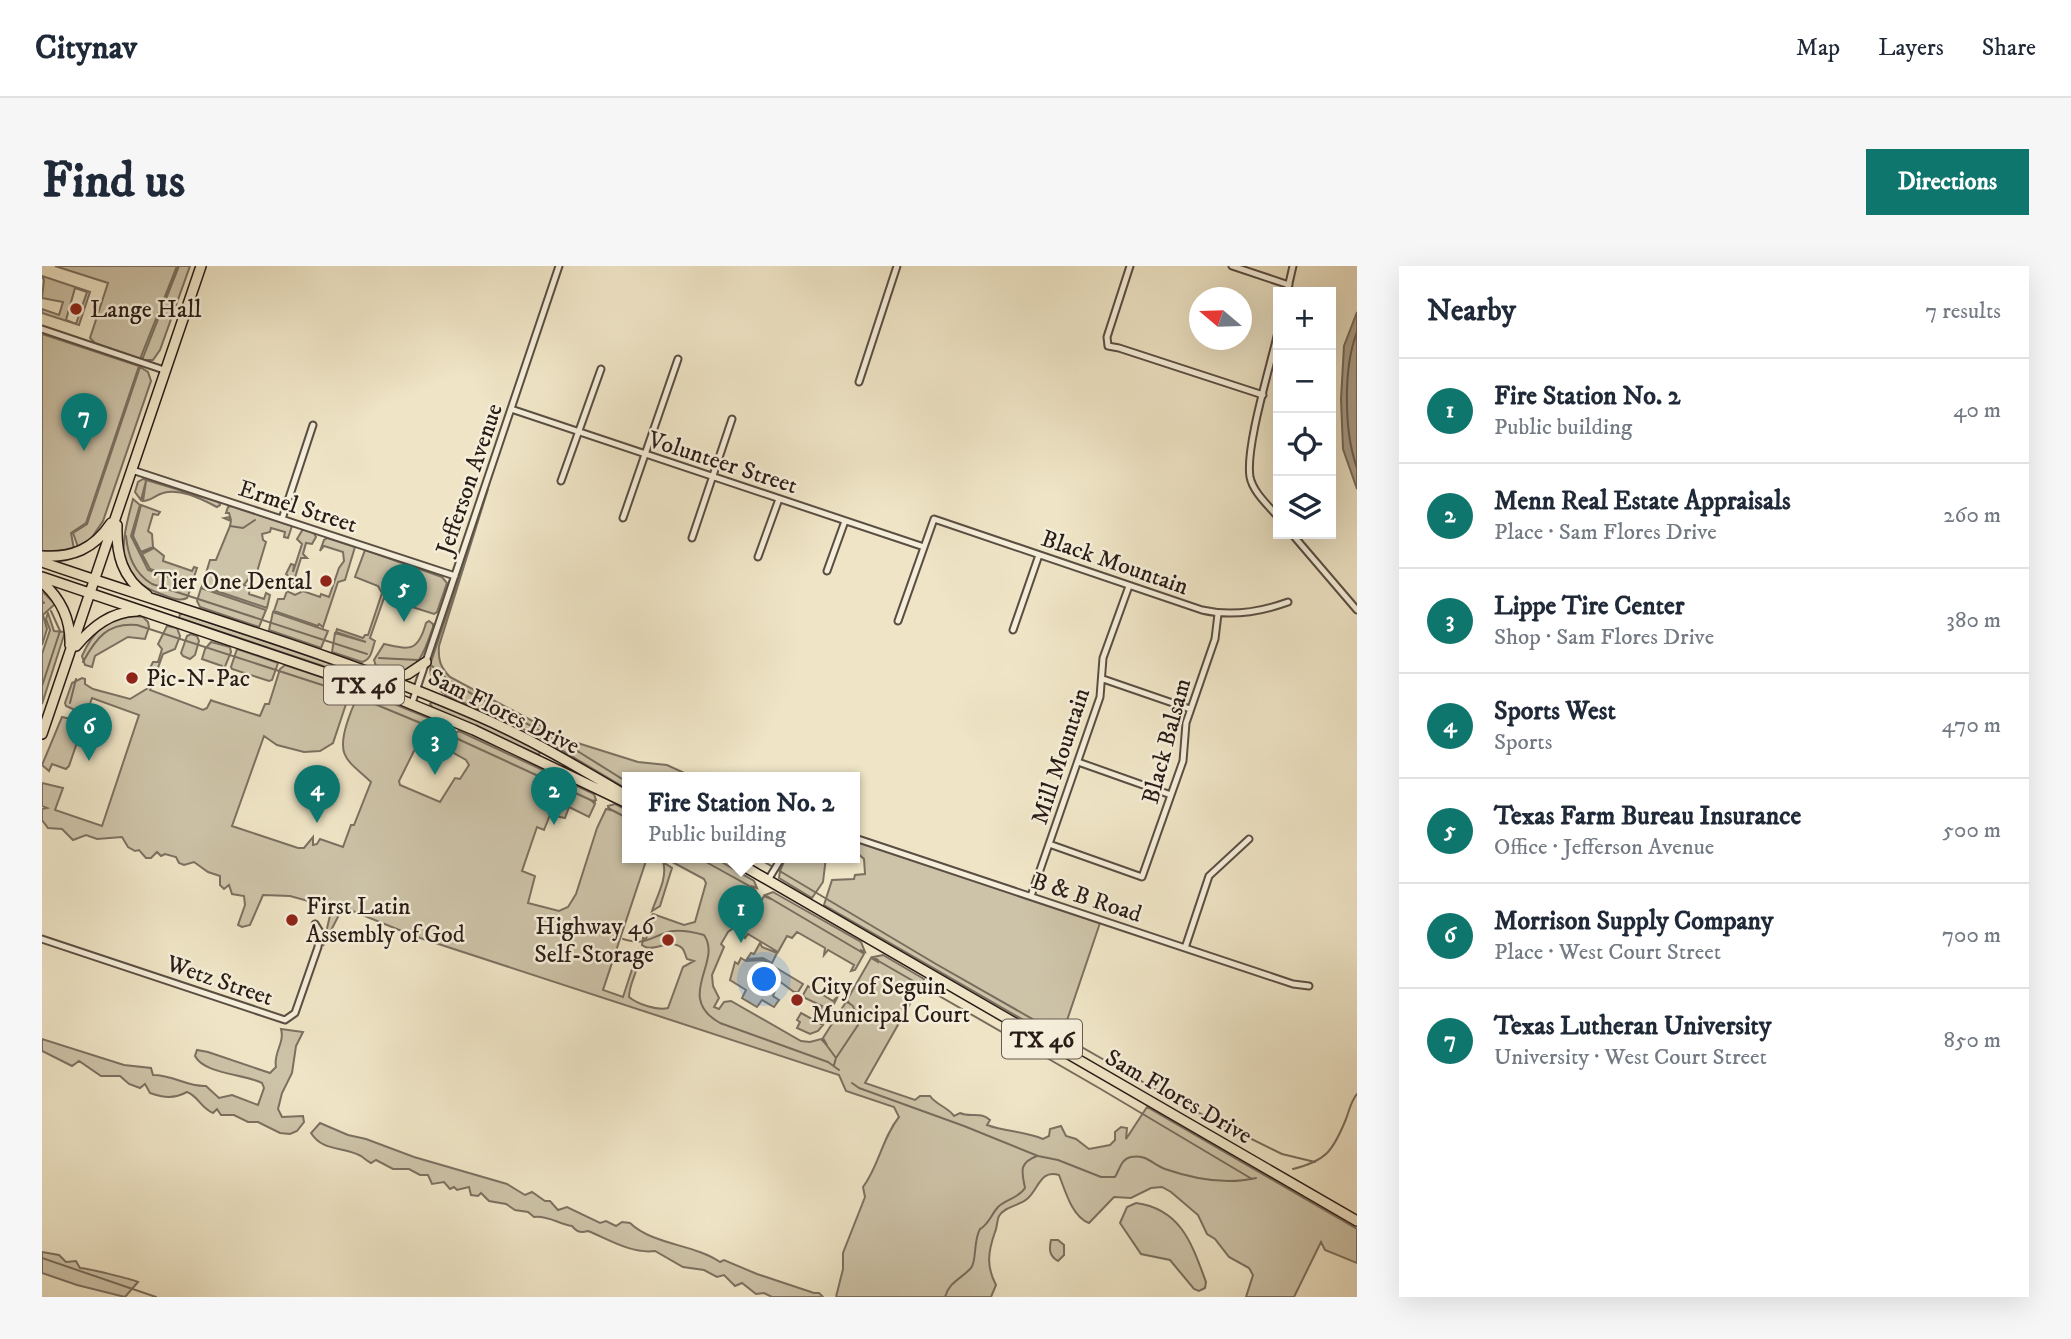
<!DOCTYPE html>
<html lang="en">
<head>
<meta charset="utf-8">
<style>
	:root { --surface:#fff; --page:#f6f6f7; --text:#1f2937; --muted:#747a83; --line:#e0e1e3; --accent:#0f766e }
	body { margin:0; font-family:"IM FELL DW Pica",serif; background:var(--page); color:var(--text) }
	.controls { position:absolute; right:21px; top:21px; display:grid; overflow:hidden; border-radius:0px; box-shadow:0 7px 28px #0002 }
	.controls button { width:63px; height:63px; display:grid; place-items:center; padding:0; border:0; border-bottom:2px solid var(--line); background:var(--surface); color:var(--text); font:35px sans-serif }
	.compass { position:absolute; left:1147px; top:21px; width:63px; height:63px; border-radius:50%; background:var(--surface); box-shadow:0 7px 28px #0002; rotate:289deg }
	.you { position:absolute; left:723px; top:714px; width:24px; height:24px; margin:-18px; border:5px solid #fff; border-radius:50%; background:#1a73e8; box-shadow:0 0 0 10px #1a73e833 }
	.badge { display:grid; place-items:center; width:46px; height:46px; border-radius:50%; background:var(--accent); color:#fff; font-size:23px; font-weight:700 }
	.pin { position:absolute; translate:-50% -58px; filter:drop-shadow(0 2px 4px #0008) }
	.pin::after { content:''; position:absolute; top:37px; width:24px; height:21px; background:inherit; clip-path:polygon(0 0,100% 0,50% 100%) }
	.popup { position:absolute; left:580px; top:506px; width:238px; height:91px; box-sizing:border-box; display:grid; place-content:center; border-radius:0px; background:var(--surface); filter:drop-shadow(0 2px 5px #0005); font-size:23px; white-space:nowrap; color:var(--muted) }
	.popup b { font-size:26px; color:var(--text) }
	.popup::after { content:''; position:absolute; left:50%; top:100%; margin-left:-14px; border:14px solid transparent; border-top-color:var(--surface) }
	.list { margin:0; padding:0; list-style:none }
	h2 { display:flex; justify-content:space-between; align-items:center; height:91px; margin:0; padding:0 28px; font-size:30px }
	h2 small { font-size:23px; font-weight:400; color:var(--muted) }
	.list li { display:grid; grid-template-columns:46px 1fr auto; gap:21px; align-items:center; box-sizing:border-box; height:105px; padding:0 28px; border-top:2px solid var(--line) }
	.list b { display:block; font-size:26px; white-space:nowrap }
	.list p { margin:0; font-size:23px; white-space:nowrap; color:var(--muted) }
	.list em { font-size:23px; font-style:normal; color:var(--muted) }
	.icon { flex:none; width:38px; height:38px; fill:none; stroke:currentColor; stroke-width:2; stroke-linecap:round; stroke-linejoin:round }
	.map { position:relative; flex:none; width:1315px; height:1031px; overflow:hidden; border-radius:0px }
	header { display:flex; align-items:center; gap:42px; box-sizing:border-box; height:98px; padding:0 35px; background:var(--surface); border-bottom:2px solid var(--line) }
	header strong { font-size:33px }
	nav { display:flex; gap:38px; margin-inline-start:auto; font-size:24px }
	.intro { display:flex; align-items:center; justify-content:space-between; box-sizing:border-box; height:168px; padding:0 42px }
	h1 { margin:0; font-size:49px }
	.button { padding:18px 32px; border-radius:0px; background:var(--accent); color:#fff; font-size:24px; font-weight:700 }
	main { display:flex; gap:42px; padding:0 42px }
	aside { flex:1; background:var(--surface); border-radius:0px; box-shadow:0 7px 28px #0002 }
	.map>svg:first-child { display:block }
	.green { fill:#cdc3a8; stroke:#7b7060; stroke-width:2; fill-rule:evenodd }
	.water { fill:#aca18a; stroke:#786c5c; stroke-width:2 }
	.lines { fill:none; stroke-linecap:round; stroke-linejoin:round }
	.shore { stroke:#6a5e50; stroke-width:2 }
	.stream { stroke:#786c5c; stroke-width:2 }
	.minor-casing { stroke:#5a4e43; stroke-width:9 }
	.primary-casing { stroke:#291c17; stroke-width:12 }
	.minor { stroke:#f5eeda; stroke-width:5 }
	.primary { stroke:#efe5c6; stroke-width:9 }
	.poi-dot { fill:#8f2418; stroke:#f5eeda; stroke-width:2.5 }
	.labels { text-anchor:middle; stroke-width:5; stroke-linejoin:round; paint-order:stroke }
	.shield { fill:#f5eeda; stroke:#665b52; stroke-width:2 }
	.shield-label { font-size:23px; font-weight:bold; fill:#291c17 }
	.poi-label { font-size:24px; fill:#291c17; stroke:#f5eeda; text-anchor:start }
	.street-label { font-size:24px; fill:#291c17; stroke:#f5eeda }
</style>
</head>
<body>
<header>
<strong>Citynav</strong>
<nav><a>Map</a><a>Layers</a><a>Share</a></nav>
</header>
<div class="intro"><h1>Find us</h1><a class="button">Directions</a></div>
<main>
<div class="map">
<svg width="1315" height="1031" viewBox="0 0 1315 1031">
	<rect width="100%" height="100%" fill="#efe5c6"/>
	<filter id="stains"><feTurbulence type="fractalNoise" baseFrequency=".00286" numOctaves="4"/><feColorMatrix values="0 0 0 0 .2 0 0 0 0 .09 0 0 0 0 .02 0 0 0 .5 -.17"/></filter>
	<radialGradient id="worn" r=".72"><stop offset=".6" stop-color="#630" stop-opacity="0"/><stop offset="1" stop-color="#630" stop-opacity=".3"/></radialGradient>
	<!-- green -->
	<path class="green" d="M13 0H135L98 93 53 77 48 72 66 17Z
		M137 0H148L118 84 111 94H100Z
		M0 10 48 26 37 59 0 47V43L17 49 21 36 0 32 2 14ZM33 22 45 26 34 58 24 54Z
		M0 68 97 100 44 257 29 267 32 283 21 285H0Z
		M98 101 106 106 109 115 61 255 48 274 36 281 31 267 45 258Z
		M101 213 177 236 178 239 175 241C159 233 139 222 121 227 113 229 109 235 101 235L104 215 99 234 93 226 96 216Z
		M446 223 397 380C396 393 398 401 408 411L526 474 596 496 625 499 651 511H585V523L492 468 404 429C392 421 386 411 389 396Z
		M91 233 98 239 89 270 106 304 150 319 145 332C137 336 128 331 119 328 69 311 80 275 91 233Z
		M99 239 118 246 116 249 111 248 106 265 110 268 111 281 99 286 91 270Z
		M189 240 250 260 246 272 242 271 243 266 229 262 228 266 220 268 221 274 224 276 214 309 210 308 202 319 208 322 207 328 222 333 224 327 228 329 225 342 160 320 168 294H174L188 260 189 255 182 252 187 251 189 254 187 247H184L186 241Z
		M261 263 272 267 274 271 270 278 264 277 261 288 265 292H259L251 318 248 317 249 312 244 308 249 298 252 299 251 306 260 278 255 273Z
		M285 272 313 281 303 314 296 316 281 361 277 358 276 360 232 345 236 333H242L245 325 253 329 261 325 278 331 279 328 287 331 297 302 302 295 301 286 282 280 278 285 282 274Z
		M112 282 122 290 121 295 150 305 152 301 155 302 150 317 108 303 100 288Z
		M323 284 400 311 405 317 395 346 392 348 342 332 328 372 333 375C330 383 330 393 320 396L290 386 293 367 324 376 294 366 295 363 321 372 323 369H326L340 327 336 320 313 311Z
		M159 322 224 344 217 361 158 341 155 335Z
		M0 325 13 338 1 349 5 363 0 379Z
		M231 346 286 365 279 382 227 364Z
		M6 347 12 365 23 366 0 438V388L8 364 4 353Z
		M138 348H142L312 405 311 410 137 352Z
		M92 350 101 351 106 356 107 361 103 373 86 371 53 390 50 401 43 399 40 390C51 365 65 352 92 350Z
		M387 355 391 358V361C382 386 372 423 334 400L332 394 342 378C368 384 376 386 384 357Z
		M125 360 135 362 138 370 133 383 121 388 108 424 161 444 165 442 169 434 171 435 218 450 223 438H227L238 403 243 399 294 416 305 425 304 438 291 477 278 485 262 486 235 479 222 470 190 560 256 582H262L271 571V579L275 578 278 573 301 581 309 559H312L329 516C306 494 294 492 305 457 309 446 311 436 320 429H330L394 455C405 460 401 469 397 478L393 479 384 476 372 485 357 515 358 519 398 536 413 512 418 513 427 499 424 494 403 482 409 470 417 465 552 528 554 534 550 535 553 538 547 551 527 541 523 552 508 549 502 564 495 561 480 605 493 610 486 637 517 645 526 641 534 628 555 562 564 543 568 544 566 540 573 538 585 544V591H612L605 592 561 724 581 731 596 685C600 701 587 715 587 731 595 738 616 745 626 742L641 701 652 695 645 693C643 689 643 685 640 682 628 671 611 688 600 679L601 672 604 673 605 670 602 667 607 653 611 648 642 659 653 656 664 617 662 613 621 591H671L712 615 715 622 709 620 714 625 699 651 692 649 688 655 694 660 686 666 679 678 682 681 670 709 671 720 677 732 672 741 677 743 682 736 689 735 759 775 768 776 779 773 785 779 781 772 804 736 807 737 805 734 829 692 836 696V694L831 691 841 689 882 713 823 817 873 834 878 830H888C894 839 906 841 912 850L918 847C929 852 938 845 948 854L945 859C964 866 982 865 1001 873L1007 870 1008 863 1019 860 1024 870 1034 873 1047 883 1068 879 1073 874V866L1079 861 1085 862 1084 873 1105 841 1315 963V997L1283 984 1279 976 1252 1031H1204L1211 1009 1207 1002 1187 991 1173 973 1165 968 1156 949 1129 926 1120 921 1109 922 1089 932 1072 931 1047 957C1030 951 1023 924 1017 909 998 903 997 923 985 933 977 940 963 940 957 950 955 954 955 962 953 966 946 986 944 1000 954 1019L949 1031H794L801 1003V987L823 931 821 921C837 900 840 872 857 851L852 841 804 825 797 809 372 670 301 641 281 680 289 645 273 633 266 635 248 630 221 629 208 659 200 661 196 659 203 639 202 630 190 628 187 619 182 623 178 619V610L166 606 152 596 142 599 137 597 134 591 123 588 119 590 115 586 109 592H104L97 584 93 585 86 581 80 571 55 573 44 569 31 574 20 563 6 562 0 554V543L5 542 0 540V517L21 522 13 544 60 560 97 449 50 432 44 449 24 440 23 437 30 417 40 412 43 413V418L51 423 88 433 106 422 111 408 108 402 111 396H116L120 383 116 378Z
		M149 368 155 370 157 375 153 389 148 393 141 390 139 387 145 370Z
		M169 376 188 381 189 386 180 408H178L180 400 160 393 163 383Z
		M195 383 236 397 230 414 227 415 190 403 189 401Z
		M390 436 435 454 498 485 497 489 391 442 388 438Z
		M20 451 42 456 27 500 24 503 10 498 7 505 0 499Z
		M813 575 1058 657 1018 775 782 639 790 614 812 613 813 609 823 608 822 593 813 585Z
		M744 591H784L781 616 770 632 737 612 738 605Z
		M621 596 630 602 618 640 610 645C615 630 626 611 621 596Z
		M731 626 819 676 823 686 818 684 822 688 813 704 809 705 812 699 786 684 782 689 783 682 755 666 750 672 745 670 736 686 706 668 703 672 700 668 722 630 729 633 723 629Z
		M718 677 720 681 735 687 730 697 721 692 705 693 709 687 712 688Z
		M699 692 704 695 721 694 761 718 756 726H752L737 715 731 730 737 734 732 741 720 734 715 741 700 732 704 724 688 714 693 696 696 698Z
		M766 720 791 735 796 730 782 757 775 753 780 740 763 732 761 729Z
		M759 747 781 759 776 765 768 768 755 762 758 756 755 754Z
		M239 763 261 766 254 780 250 807 240 827 236 843 240 851 261 850 262 856 255 865 248 868 238 867 216 856H206L192 849H179L175 843 171 847C159 842 156 830 145 826 132 833 122 832 108 827L103 818 98 822 87 818 78 810H59L37 795 30 800 0 785V773L82 799 109 802 111 809C132 809 145 821 164 820L177 832 190 829 216 839 222 822 220 817C203 808 162 808 153 790L155 784 166 786 228 807 234 801C231 787 243 777 239 763Z
		M278 857 306 869 324 873 372 891 465 918 483 929 490 926 503 935H508L516 944 525 941 558 957 564 955 574 960 580 956 588 957C611 979 652 978 678 996L682 994 715 1008 772 1027H777L781 1031H730L722 1027 714 1028 700 1017 693 1020 682 1009 675 1011 662 1004 641 1001 613 985C589 988 566 973 546 965 538 967 535 966 530 960 517 958 505 949 492 951L486 946 473 944 464 938 447 935 439 927 436 930 429 929 427 921 415 924 412 921 408 923 402 916 390 918 386 909H378L367 903H351L334 894 329 897C325 895 322 892 319 890 300 880 281 886 269 867Z
		M1094 937C1139 943 1150 978 1164 1016L1163 1022 1157 1025 1152 1023 1128 994 1099 988 1078 957 1085 941Z
		M1009 974H1016L1022 979V989L1016 995C1007 990 1007 983 1009 974Z
		M0 986 17 989 24 996 34 995 38 1002C44 1002 90 1013 96 1016L83 1031 35 1019 0 1007Z"/>
	<!-- water -->
	<path class="water" d="M1315 46V223L1301 183 1299 133 1302 80Z"/>
	<g class="lines">
		<!-- shore -->
		<path class="shore" d="M1315 66C1301 102 1302 166 1315 202"/>
		<!-- stream -->
		<path class="stream" d="M188 260 201 262 213 254
			M84 270C86 290 92 307 110 318L325 388
			M0 335 2 337
			M337 392 376 394
			M41 396C54 372 66 356 95 359L311 429 405 468 553 536
			M390 400 410 417 537 486 585 516
			M0 420 18 365 9 345
			M28 437 34 413
			M566 542 585 552
			M655 591 711 622
			M714 591 731 601
			M736 604 894 698 1143 840 1240 888 1273 896
			M726 631 821 687
			M581 673C602 679 604 674 623 667 635 662 651 666 662 669 681 696 632 731 678 757L786 796 797 804
			M833 693 1057 822 1210 913
			M804 735 811 740 814 748
			M780 773 794 792 792 799
			M794 792 820 753 804 744
			M810 817 817 822 922 860 996 890 1016 894 1059 911H1073C1078 903 1079 893 1089 891 1105 888 1111 899 1123 903 1152 913 1185 919 1214 912
			M1251 903C1284 895 1291 885 1304 853 1307 845 1309 835 1315 828
			M0 992 114 1031
			M903 1031C907 1016 919 1013 929 1002 935 995 931 975 938 963 946 959 949 949 956 941 965 932 976 933 983 922 980 906 976 897 995 890"/>
		<!-- minor casing -->
		<g class="minor-casing">
			<path id="minor" d="M1088 0 1065 71 1066 80 1077 82 1221 129
				M1190 0 1247 19
				M1245 26 1251 0
				M0 63 122 104
				M1236 66C1229 98 1203 181 1208 211 1211 226 1226 239 1236 251
				M817 116 855 0
				M469 143 882 281
				M90 204 413 310
				M519 215 559 103
				M581 252 636 93
				M240 253 271 159
				M1250 268 1315 344
				M650 272 690 153
				M716 291 737 233
				M785 305 803 255
				M856 355 892 253 1160 344C1190 351 1218 346 1246 336
				M971 364 997 289
				M1061 413 1148 443
				M370 437 517 0
				M1036 496 1129 529
				M813 572 1251 718 1267 720
				M1007 578 1100 611 1141 495 1144 457 1173 373 1176 348
				M726 614 740 591
				M989 630 1058 431 1061 392 1087 320
				M0 673 243 754 253 747 276 681 278 666 273 658
				M1143 682 1167 610 1207 573"/>
		</g>
		<!-- primary casing -->
		<g class="primary-casing">
			<path id="primary" d="M75 259C74 288 80 312 105 329
				M0 290C30 292 52 283 69 257
				M0 296C145 346 295 388 436 450 487 472 536 501 585 530
				M0 311 340 426 432 464 585 537
				M0 316C19 333 29 353 28 379
				M34 380C51 360 69 346 95 345
				M348 413 366 408 384 396
				M0 468 159 0
				M686 591 1315 955"/>
		</g>
		<!-- minor -->
		<use href="#minor" class="minor"/>
		<!-- primary -->
		<use href="#primary" class="primary"/>
	</g>
	<!-- markers -->
	<g class="poi-dot">
		<circle cx="34" cy="43" r="7"/>
		<circle cx="284" cy="315" r="7"/>
		<circle cx="90" cy="412" r="7"/>
		<circle cx="250" cy="654" r="7"/>
		<circle cx="626" cy="674" r="7"/>
		<circle cx="755" cy="734" r="7"/>
	</g>
	<g class="labels">
		<!-- shield labels -->
		<g class="shield">
			<rect x="282" y="399.5" width="80" height="39" rx="5"/>
			<rect x="960" y="753.5" width="80" height="39" rx="5"/>
		</g>
		<g class="shield-label">
			<text x="322" y="427">TX 46</text>
			<text x="1000" y="781">TX 46</text>
		</g>
		<!-- poi labels -->
		<g class="poi-label">
			<text x="48" y="51">Lange Hall</text>
			<text x="270" y="323" text-anchor="end">Tier One Dental</text>
			<text x="104" y="420">Pic-N-Pac</text>
			<text x="264" y="648">First Latin<tspan x="264" dy="28">Assembly of God</tspan></text>
			<text x="612" y="668" text-anchor="end">Highway 46<tspan x="612" dy="28">Self-Storage</tspan></text>
			<text x="769" y="728">City of Seguin<tspan x="769" dy="28">Municipal Court</tspan></text>
		</g>
		<!-- street labels -->
		<g class="street-label">
			<text transform="translate(681 196) rotate(18)" y="8">Volunteer Street</text>
			<text transform="translate(427 213) rotate(-71)" y="8">Jefferson Avenue</text>
			<text transform="translate(256 240) rotate(18)" y="8">Ermel Street</text>
			<text transform="translate(1073 296) rotate(19)" y="8">Black Mountain</text>
			<text transform="translate(462 445) rotate(26)" y="8">Sam Flores Drive</text>
			<text transform="translate(1124 475) rotate(-75)" y="8">Black Balsam</text>
			<text transform="translate(1018 490) rotate(-72)" y="8">Mill Mountain</text>
			<text transform="translate(1045 631) rotate(18)" y="8">B &amp; B Road</text>
			<text transform="translate(178 714) rotate(19)" y="8">Wetz Street</text>
			<text transform="translate(1137 830) rotate(30)" y="8">Sam Flores Drive</text>
		</g>
	</g>
	<rect width="100%" height="100%" filter="url(#stains)"/>
	<rect width="100%" height="100%" fill="url(#worn)"/>
</svg>
<div class="controls">
<button>+</button>
<button>−</button>
<button><svg class="icon" aria-label="locate" viewBox="0 0 24 24"><circle cx="12" cy="12" r="6"/><path d="M12 2v4M12 18v4M2 12h4M18 12h4"/></svg></button>
<button><svg class="icon" aria-label="layers" viewBox="0 0 24 24"><path d="M12 4l9 5-9 5-9-5zM3 14l9 5 9-5"/></svg></button>
</div>
<svg class="compass" viewBox="-18 -18 36 36"><path d="M0-13l5 13h-10z" fill="#e53935"/><path d="M0 13l5-13h-10z" fill="#747a83"/></svg>
<div class="you"></div>
<div class="pin badge" style="left:699px;top:677px">1</div>
<div class="popup"><b>Fire Station No. 2</b>Public building</div>
<div class="pin badge" style="left:512px;top:559px">2</div>
<div class="pin badge" style="left:393px;top:509px">3</div>
<div class="pin badge" style="left:275px;top:557px">4</div>
<div class="pin badge" style="left:362px;top:356px">5</div>
<div class="pin badge" style="left:47px;top:495px">6</div>
<div class="pin badge" style="left:42px;top:185px">7</div>
</div>
<aside>
<h2>Nearby<small>7 results</small></h2>
<ul class="list">
<li><span class="badge">1</span><div><b>Fire Station No. 2</b><p>Public building</p></div><em>40 m</em></li>
<li><span class="badge">2</span><div><b>Menn Real Estate Appraisals</b><p>Place · Sam Flores Drive</p></div><em>260 m</em></li>
<li><span class="badge">3</span><div><b>Lippe Tire Center</b><p>Shop · Sam Flores Drive</p></div><em>380 m</em></li>
<li><span class="badge">4</span><div><b>Sports West</b><p>Sports</p></div><em>470 m</em></li>
<li><span class="badge">5</span><div><b>Texas Farm Bureau Insurance</b><p>Office · Jefferson Avenue</p></div><em>500 m</em></li>
<li><span class="badge">6</span><div><b>Morrison Supply Company</b><p>Place · West Court Street</p></div><em>700 m</em></li>
<li><span class="badge">7</span><div><b>Texas Lutheran University</b><p>University · West Court Street</p></div><em>850 m</em></li>
</ul>
</aside>
</main>
</body>
</html>
